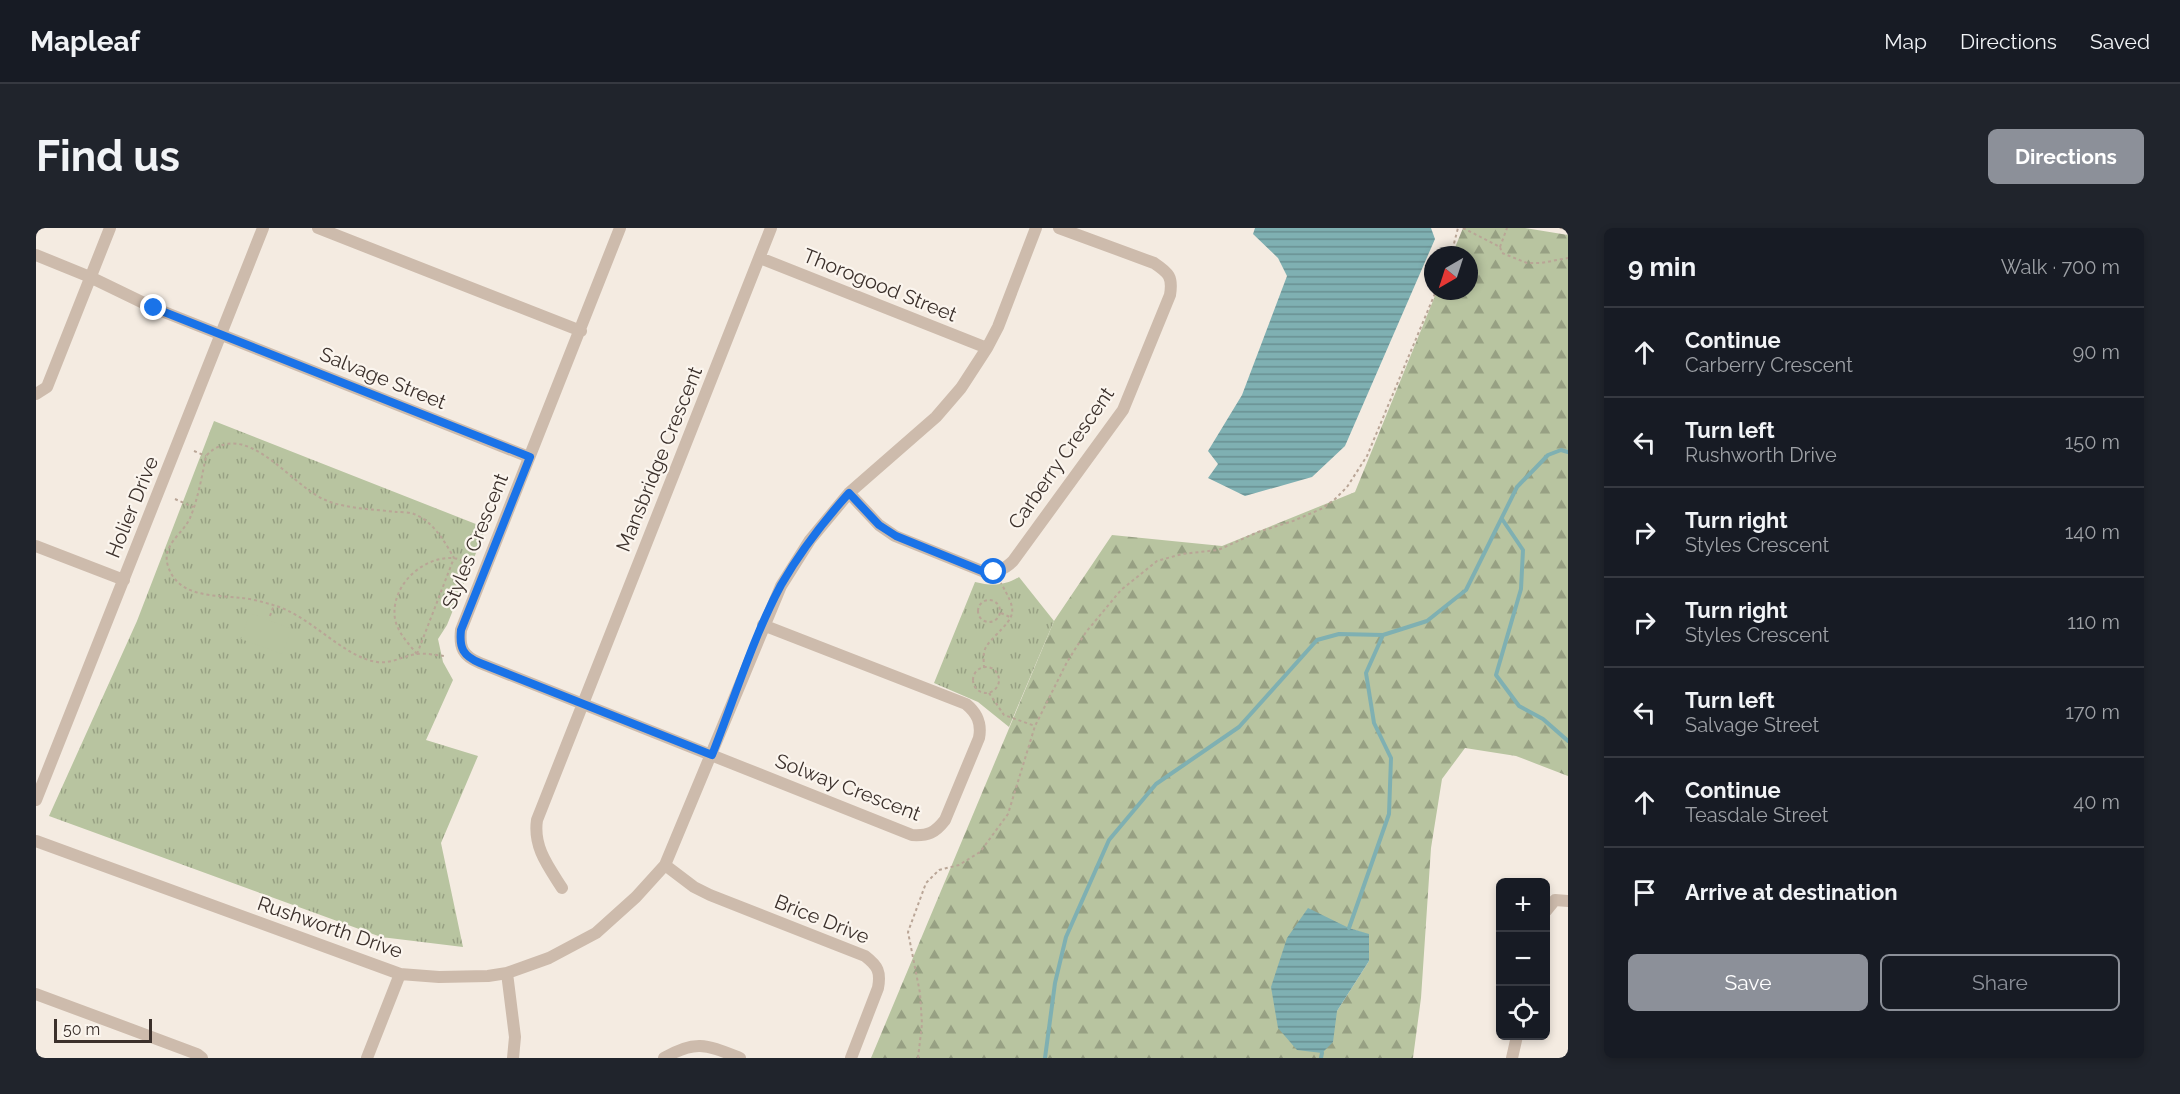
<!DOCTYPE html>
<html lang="en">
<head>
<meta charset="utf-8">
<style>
	:root { --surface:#171b24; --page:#20242c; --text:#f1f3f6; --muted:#9ea1a6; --line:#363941; --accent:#8c9099 }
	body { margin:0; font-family:Raleway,sans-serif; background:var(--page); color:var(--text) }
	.controls { position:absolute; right:18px; bottom:18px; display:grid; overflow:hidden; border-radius:9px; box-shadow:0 3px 9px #0003 }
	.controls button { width:54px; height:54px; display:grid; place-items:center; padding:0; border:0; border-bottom:2px solid var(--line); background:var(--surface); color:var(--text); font:30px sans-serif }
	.compass { position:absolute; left:1388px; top:18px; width:54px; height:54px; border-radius:50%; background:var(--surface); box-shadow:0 3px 9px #0003; rotate:219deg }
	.scale { position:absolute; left:18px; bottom:15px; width:98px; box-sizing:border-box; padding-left:6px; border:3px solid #3b302b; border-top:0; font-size:16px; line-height:21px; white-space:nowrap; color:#3b302b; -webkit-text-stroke:4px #fbf5ee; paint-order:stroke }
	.stop { position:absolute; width:18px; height:18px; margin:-14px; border:4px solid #1a73e8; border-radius:50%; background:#fff }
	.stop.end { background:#1a73e8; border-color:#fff; box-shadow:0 2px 6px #0008 }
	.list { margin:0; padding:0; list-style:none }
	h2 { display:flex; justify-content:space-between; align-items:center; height:78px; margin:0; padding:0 24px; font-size:26px }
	h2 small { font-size:20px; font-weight:400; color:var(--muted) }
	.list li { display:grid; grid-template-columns:39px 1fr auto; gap:18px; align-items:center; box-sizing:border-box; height:90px; padding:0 24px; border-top:2px solid var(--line) }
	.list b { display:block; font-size:22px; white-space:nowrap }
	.list p { margin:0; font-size:20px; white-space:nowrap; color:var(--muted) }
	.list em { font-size:20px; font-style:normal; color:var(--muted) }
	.actions { display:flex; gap:12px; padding:18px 24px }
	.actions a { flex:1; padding:14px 0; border:2px solid var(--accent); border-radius:9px; text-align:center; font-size:21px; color:var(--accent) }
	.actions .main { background:var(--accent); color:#fff }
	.icon { flex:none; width:33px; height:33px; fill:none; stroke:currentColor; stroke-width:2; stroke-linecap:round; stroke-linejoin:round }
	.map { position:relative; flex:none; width:1532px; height:830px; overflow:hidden; border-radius:9px }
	header { display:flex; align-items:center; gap:36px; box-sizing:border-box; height:84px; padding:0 30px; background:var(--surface); border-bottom:2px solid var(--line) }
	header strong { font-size:28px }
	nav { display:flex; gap:33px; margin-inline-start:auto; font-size:21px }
	.intro { display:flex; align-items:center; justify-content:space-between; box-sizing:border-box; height:144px; padding:0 36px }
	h1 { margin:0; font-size:42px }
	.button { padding:15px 27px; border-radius:9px; background:var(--accent); color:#fff; font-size:21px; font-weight:700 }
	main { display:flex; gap:36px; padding:0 36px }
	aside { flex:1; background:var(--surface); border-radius:9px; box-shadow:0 3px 9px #0003 }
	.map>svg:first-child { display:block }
	.grass { fill:url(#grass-tufts) }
	.forest { fill:url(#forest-firs); fill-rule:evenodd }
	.pitch { fill:#b8c4a0 }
	.water { fill:url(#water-rules) }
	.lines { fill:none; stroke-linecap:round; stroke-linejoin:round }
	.stream { stroke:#7fb0b2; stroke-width:4 }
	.path { stroke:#b9a596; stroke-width:2; stroke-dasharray:3 3; stroke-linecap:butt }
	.minor { stroke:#cdbbac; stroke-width:12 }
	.route { stroke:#1a73e8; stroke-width:8 }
	.labels { text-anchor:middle; stroke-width:4.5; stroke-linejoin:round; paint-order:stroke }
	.street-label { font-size:20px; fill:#3b302b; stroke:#fbf5ee }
</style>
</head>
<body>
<header>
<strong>Mapleaf</strong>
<nav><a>Map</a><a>Directions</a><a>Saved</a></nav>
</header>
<div class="intro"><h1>Find us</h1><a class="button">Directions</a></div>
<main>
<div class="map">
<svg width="1532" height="830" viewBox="0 0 1532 830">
	<defs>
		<pattern id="grass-tufts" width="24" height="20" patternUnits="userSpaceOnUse" patternTransform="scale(1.5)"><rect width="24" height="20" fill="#b8c4a0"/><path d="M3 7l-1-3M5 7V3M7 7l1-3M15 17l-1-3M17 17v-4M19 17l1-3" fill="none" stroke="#97a083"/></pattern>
		<pattern id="forest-firs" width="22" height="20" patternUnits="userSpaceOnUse" patternTransform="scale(1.5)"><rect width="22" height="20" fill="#b8c4a0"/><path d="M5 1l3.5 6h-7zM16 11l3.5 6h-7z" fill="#97a083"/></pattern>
		<pattern id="water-rules" width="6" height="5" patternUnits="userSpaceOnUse" patternTransform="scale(1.5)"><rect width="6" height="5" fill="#7fb0b2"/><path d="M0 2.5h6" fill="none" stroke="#699091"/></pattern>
	</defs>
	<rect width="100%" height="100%" fill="#f4ebe1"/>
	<!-- grass -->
	<path class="grass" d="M178 193 450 300 411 397 402 411 407 434 417 452 390 512 442 528 405 615 427 719 345 709 13 588 101 393Z
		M983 349 1018 393 973 499 942 474 898 455 939 354C956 358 968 358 983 349Z"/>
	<!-- forest -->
	<path class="forest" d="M1427 0H1489L1532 7V548L1480 528 1429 520 1406 551 1395 620 1385 770 1377 830H835L1018 393 1076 307 1186 318 1319 264 1401 63H1433V27H1416ZM1313 700 1333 707V733L1301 783Z"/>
	<!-- pitch -->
	<path class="pitch" d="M214 385 256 401 246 426 205 411Z"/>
	<!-- water -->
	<path class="water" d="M1219 0H1395L1399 11 1309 218 1276 249 1209 268 1172 250 1182 236 1172 223 1206 167 1251 48 1242 30 1217 6Z
		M1272 680 1313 700 1333 706V733L1301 783 1297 814 1286 825 1261 822 1242 800 1235 759 1251 710Z"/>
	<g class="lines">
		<!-- stream -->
		<path class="stream" d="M1466 291 1487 322 1485 361 1460 447 1483 478 1507 491 1532 513
			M1313 700 1353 586 1355 530 1338 495 1330 445 1347 407
			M1009 830 1019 755 1030 709 1073 612 1120 556 1203 499 1281 412 1303 406 1347 407 1391 393 1430 362 1481 259 1512 227 1525 222 1532 224
			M1285 830 1286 825"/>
		<!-- path -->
		<path class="path" d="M1427 0 1464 19 1466 25 1491 35H1505L1532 30
			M1524 0 1532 1
			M1464 19 1471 0
			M1415 27 1422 0
			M158 223 170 228
			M139 271 157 279
			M942 383a11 11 0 1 1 22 0a11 11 0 1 1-22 0Z
			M965 385 976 390
			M234 388 238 377
			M381 426 418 330C409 314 397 293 378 286 373 284 365 284 360 284 337 281 308 281 287 271 253 255 208 188 170 228 166 248 162 271 154 290 147 306 125 317 132 338 142 370 179 367 206 370 216 371 227 374 237 377 274 387 307 429 341 434 356 436 366 428 381 426 389 425 400 427 408 428
			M381 426C372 415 362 405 359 391 354 359 385 329 416 330 422 330 429 334 434 336
			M937 452a13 13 0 1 1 26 0a13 13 0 1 1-26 0Z
			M948 440C948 435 947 429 948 425 949 418 954 414 958 409 981 386 981 384 965 355
			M953 465 968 487 999 498
			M882 830 886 796 884 765 872 704 890 655 903 642 923 637 944 624 972 586 999 498 1031 434 1050 404 1085 362 1121 333 1146 326 1182 322 1222 304 1257 293 1285 281 1298 272 1311 259 1331 228 1400 63"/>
		<!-- minor -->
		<path class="minor" d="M282 0 545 103
			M584 0 425 402C423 420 427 428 444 435L876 607C892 608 899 605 909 592L943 510C946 495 941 485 930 476L727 397
			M0 27 54 49 118 80 493 229
			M724 30 951 120
			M0 166 11 159 74 0
			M813 265 843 297 859 308 946 343C960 344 967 343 977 333L1087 182 1134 67C1137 49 1133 45 1118 35L1023 0
			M0 318 88 352
			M0 572 227 0
			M0 613 364 746 403 749 452 748 471 745 513 730 560 705 600 669 629 637 745 358 774 312 813 265 900 189 925 160 951 120 962 99 1000 0
			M629 637 658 659 674 667 829 728C842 738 845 744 842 760L815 830
			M526 660C512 638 497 619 501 592L735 0
			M1510 683 1519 672 1532 673
			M471 745 479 809 477 830
			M0 766 161 826 166 830
			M331 830 364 746
			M628 830C660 811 671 817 704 830
			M1476 830 1481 808"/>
	</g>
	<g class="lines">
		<!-- route -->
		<path class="route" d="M118 80 494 229 425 402C423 420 427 428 444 435L676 527C698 472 717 409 745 357 764 324 787 294 813 265L843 297 860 308 946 343 958 344"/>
	</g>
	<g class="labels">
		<!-- street labels -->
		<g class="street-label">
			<text transform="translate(844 57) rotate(22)" y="7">Thorogood Street</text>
			<text transform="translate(347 150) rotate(22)" y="7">Salvage Street</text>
			<text transform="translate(1025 230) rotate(-55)" y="7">Carberry Crescent</text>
			<text transform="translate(623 231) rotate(-68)" y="7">Mansbridge Crescent</text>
			<text transform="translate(96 279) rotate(-68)" y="7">Holier Drive</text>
			<text transform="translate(439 313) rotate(-68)" y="7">Styles Crescent</text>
			<text transform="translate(812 559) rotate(21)" y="7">Solway Crescent</text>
			<text transform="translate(786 691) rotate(22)" y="7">Brice Drive</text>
			<text transform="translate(294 699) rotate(19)" y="7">Rushworth Drive</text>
		</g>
	</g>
</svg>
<div class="controls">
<button>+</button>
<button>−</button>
<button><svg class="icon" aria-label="locate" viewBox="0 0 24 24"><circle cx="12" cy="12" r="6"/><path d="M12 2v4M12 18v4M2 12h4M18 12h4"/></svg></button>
</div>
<svg class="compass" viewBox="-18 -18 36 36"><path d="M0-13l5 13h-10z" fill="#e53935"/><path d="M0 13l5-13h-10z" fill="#9ea1a6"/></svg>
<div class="scale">50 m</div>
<div class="stop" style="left:958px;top:344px"></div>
<div class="stop end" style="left:118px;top:80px"></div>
</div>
<aside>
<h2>9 min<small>Walk · 700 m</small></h2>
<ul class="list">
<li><svg class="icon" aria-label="ahead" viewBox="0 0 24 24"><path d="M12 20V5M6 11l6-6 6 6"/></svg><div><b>Continue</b><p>Carberry Crescent</p></div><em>90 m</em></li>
<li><svg class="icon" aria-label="left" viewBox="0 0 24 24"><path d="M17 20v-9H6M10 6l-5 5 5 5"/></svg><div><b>Turn left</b><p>Rushworth Drive</p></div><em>150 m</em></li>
<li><svg class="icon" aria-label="right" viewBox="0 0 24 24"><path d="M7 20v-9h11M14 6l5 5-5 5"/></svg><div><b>Turn right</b><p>Styles Crescent</p></div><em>140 m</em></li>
<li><svg class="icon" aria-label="right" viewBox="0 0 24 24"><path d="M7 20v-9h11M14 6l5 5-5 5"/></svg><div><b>Turn right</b><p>Styles Crescent</p></div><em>110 m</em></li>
<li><svg class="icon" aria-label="left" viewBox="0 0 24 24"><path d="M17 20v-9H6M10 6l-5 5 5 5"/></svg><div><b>Turn left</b><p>Salvage Street</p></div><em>170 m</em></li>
<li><svg class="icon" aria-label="ahead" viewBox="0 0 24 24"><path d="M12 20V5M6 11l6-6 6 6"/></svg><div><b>Continue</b><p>Teasdale Street</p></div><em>40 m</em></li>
<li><svg class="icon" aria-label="arrive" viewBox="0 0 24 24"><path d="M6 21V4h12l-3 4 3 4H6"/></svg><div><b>Arrive at destination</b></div></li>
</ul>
<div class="actions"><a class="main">Save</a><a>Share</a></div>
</aside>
</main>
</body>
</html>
